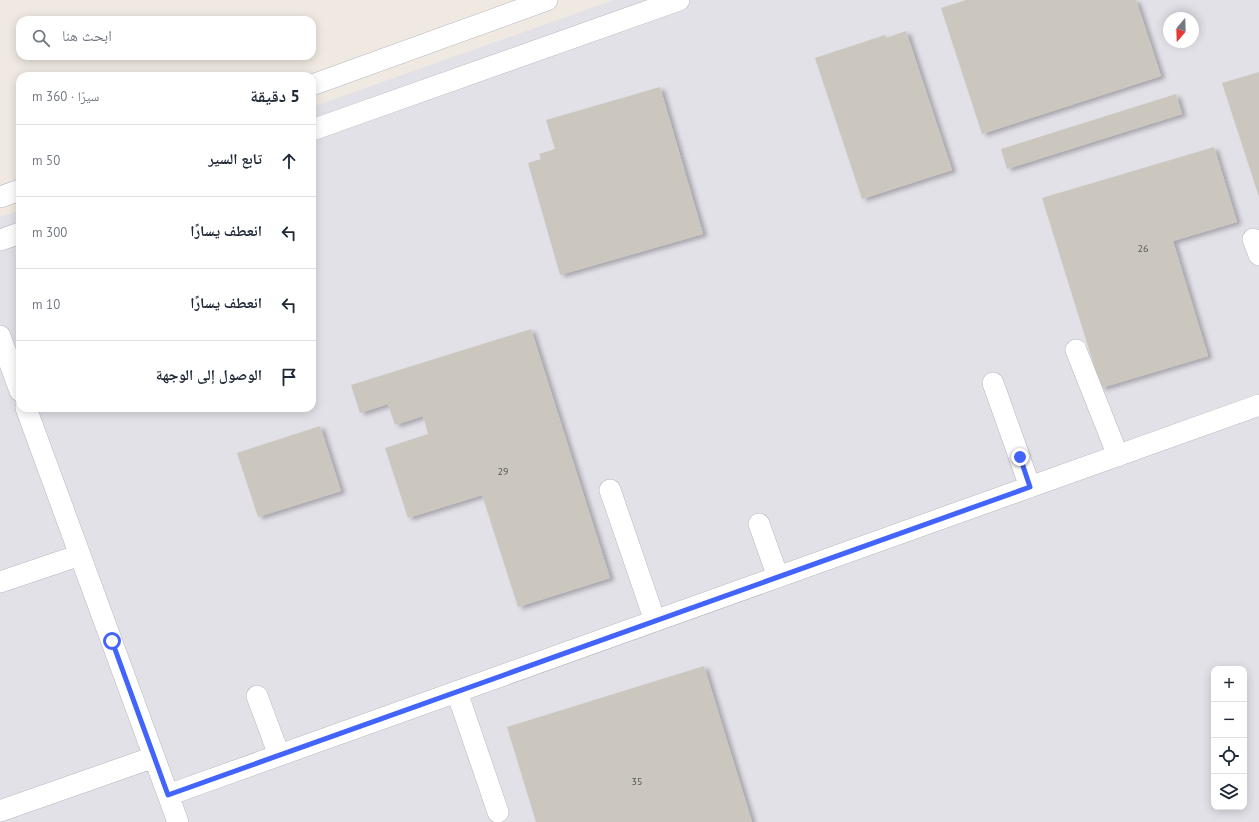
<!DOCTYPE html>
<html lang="ar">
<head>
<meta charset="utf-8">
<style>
	:root { --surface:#fff; --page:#f2f2f3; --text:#1f2937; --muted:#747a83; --line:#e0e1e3 }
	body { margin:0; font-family:"PT Sans","Noto Naskh Arabic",sans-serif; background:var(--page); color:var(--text); direction:rtl }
	.controls { position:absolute; right:12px; bottom:12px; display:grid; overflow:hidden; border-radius:8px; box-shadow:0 2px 10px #0003 }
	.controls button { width:36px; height:36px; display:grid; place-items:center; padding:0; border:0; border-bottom:1px solid var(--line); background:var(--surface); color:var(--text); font:20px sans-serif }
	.compass { position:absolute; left:1163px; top:12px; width:36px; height:36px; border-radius:50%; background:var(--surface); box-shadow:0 2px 10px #0003; rotate:199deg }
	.stop { position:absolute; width:12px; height:12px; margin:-9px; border:3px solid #4264fb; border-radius:50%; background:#fff }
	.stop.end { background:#4264fb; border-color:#fff; box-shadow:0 1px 4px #0008 }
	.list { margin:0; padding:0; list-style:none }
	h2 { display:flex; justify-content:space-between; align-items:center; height:52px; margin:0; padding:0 16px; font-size:17px }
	h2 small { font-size:13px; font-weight:400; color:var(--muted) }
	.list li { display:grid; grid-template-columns:26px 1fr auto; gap:12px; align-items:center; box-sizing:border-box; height:72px; padding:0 16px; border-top:1px solid var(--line) }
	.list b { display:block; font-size:15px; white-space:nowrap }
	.list em { font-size:13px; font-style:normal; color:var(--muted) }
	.icon { flex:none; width:22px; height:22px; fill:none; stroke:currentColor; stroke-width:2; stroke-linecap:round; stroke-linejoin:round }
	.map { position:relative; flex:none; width:1259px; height:822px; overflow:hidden; direction:ltr }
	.search { position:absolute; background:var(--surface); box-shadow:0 2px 10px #0003; left:16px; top:16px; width:300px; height:44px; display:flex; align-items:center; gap:10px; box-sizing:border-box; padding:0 14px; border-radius:12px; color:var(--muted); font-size:15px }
	.panel { position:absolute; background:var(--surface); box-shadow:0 2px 10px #0003; left:16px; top:72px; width:300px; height:340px; border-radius:12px; direction:rtl }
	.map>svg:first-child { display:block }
	.industrial { fill:#e3e1e8; fill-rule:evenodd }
	.building { fill:#cbc7bf; filter:url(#shadow) }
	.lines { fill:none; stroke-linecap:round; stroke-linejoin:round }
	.minor-casing { stroke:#b4b7c1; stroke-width:22 }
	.minor { stroke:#fff; stroke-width:21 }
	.route { stroke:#4264fb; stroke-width:5 }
	.labels { text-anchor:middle; stroke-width:4; stroke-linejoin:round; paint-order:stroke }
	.number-label { font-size:10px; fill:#555452 }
</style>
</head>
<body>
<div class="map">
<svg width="1259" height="822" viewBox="0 0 1259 822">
	<defs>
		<filter id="shadow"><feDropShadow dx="4.5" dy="2.5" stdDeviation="2" flood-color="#0004"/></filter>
	</defs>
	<rect width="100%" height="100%" fill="#efe9e1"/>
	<!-- industrial -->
	<path class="industrial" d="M614 0H1259V822H0V217L20 210V408H312V107ZM1169 18H1193V42H1169ZM1214 669H1244V807H1214Z"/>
	<!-- building -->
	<path class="building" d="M966 0H1136L1161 76 982 134 941 8Z
		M906 31 952 170 862 199 815 58 885 35 886 38Z
		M1259 72V197L1222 83Z
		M660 87 703 234 560 275 528 163 541 159 539 154 555 149 546 120Z
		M1176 94 1182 114 1007 169 1001 149Z
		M1214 147 1237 222 1173 241 1208 356 1101 388 1042 198Z
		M531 329 610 578 518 607 482 495 408 518 385 448 428 434 423 416 395 425 388 404 360 413 351 385Z
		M320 426 341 491 258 517 237 453Z
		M704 666 752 822H536L507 727Z"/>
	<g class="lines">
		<!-- minor casing -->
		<g class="minor-casing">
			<path id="minor" d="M312 85 547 0
				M312 130 679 0
				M0 197 20 190
				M1253 239 1259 255
				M0 240 20 233
				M0 336 20 391
				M1076 350 1118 456
				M993 383 1030 487
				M26 408 178 822
				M610 490 655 621
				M759 524 778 577
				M0 582 80 555
				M457 692 498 812
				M257 696 279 755
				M168 795 1259 405
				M0 811 154 757"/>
		</g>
		<!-- minor -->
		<use href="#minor" class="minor"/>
	</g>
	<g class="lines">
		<!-- route -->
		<path class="route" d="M112 641 168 795 1030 487 1020 457"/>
	</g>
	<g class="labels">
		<!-- number labels -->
		<g class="number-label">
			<text x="1143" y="252">26</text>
			<text x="503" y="475">29</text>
			<text x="637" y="785">35</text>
		</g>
	</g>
</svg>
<div class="controls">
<button>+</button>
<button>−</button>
<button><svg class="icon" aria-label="locate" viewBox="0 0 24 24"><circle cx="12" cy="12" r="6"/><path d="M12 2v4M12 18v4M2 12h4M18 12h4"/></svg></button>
<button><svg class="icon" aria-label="layers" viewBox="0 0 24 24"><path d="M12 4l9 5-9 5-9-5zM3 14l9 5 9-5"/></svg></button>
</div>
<svg class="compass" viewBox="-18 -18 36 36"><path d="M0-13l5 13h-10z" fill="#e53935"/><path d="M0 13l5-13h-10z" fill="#747a83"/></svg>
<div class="stop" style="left:112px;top:641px"></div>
<div class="stop end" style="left:1020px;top:457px"></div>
<div class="search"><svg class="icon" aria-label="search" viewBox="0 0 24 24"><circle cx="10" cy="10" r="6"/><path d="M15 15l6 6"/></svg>ابحث هنا</div>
<section class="panel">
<h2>5 دقيقة<small>سيرًا · 360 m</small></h2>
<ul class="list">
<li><svg class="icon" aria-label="ahead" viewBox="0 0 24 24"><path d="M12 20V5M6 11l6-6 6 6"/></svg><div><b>تابع السير</b></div><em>50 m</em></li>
<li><svg class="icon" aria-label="left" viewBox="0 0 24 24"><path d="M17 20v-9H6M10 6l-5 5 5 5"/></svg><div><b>انعطف يسارًا</b></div><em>300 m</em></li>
<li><svg class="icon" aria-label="left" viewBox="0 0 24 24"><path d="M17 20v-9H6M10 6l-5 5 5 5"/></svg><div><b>انعطف يسارًا</b></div><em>10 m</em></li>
<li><svg class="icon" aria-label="arrive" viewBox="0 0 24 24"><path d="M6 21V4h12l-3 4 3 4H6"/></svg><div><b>الوصول إلى الوجهة</b></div></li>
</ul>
</section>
</div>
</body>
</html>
